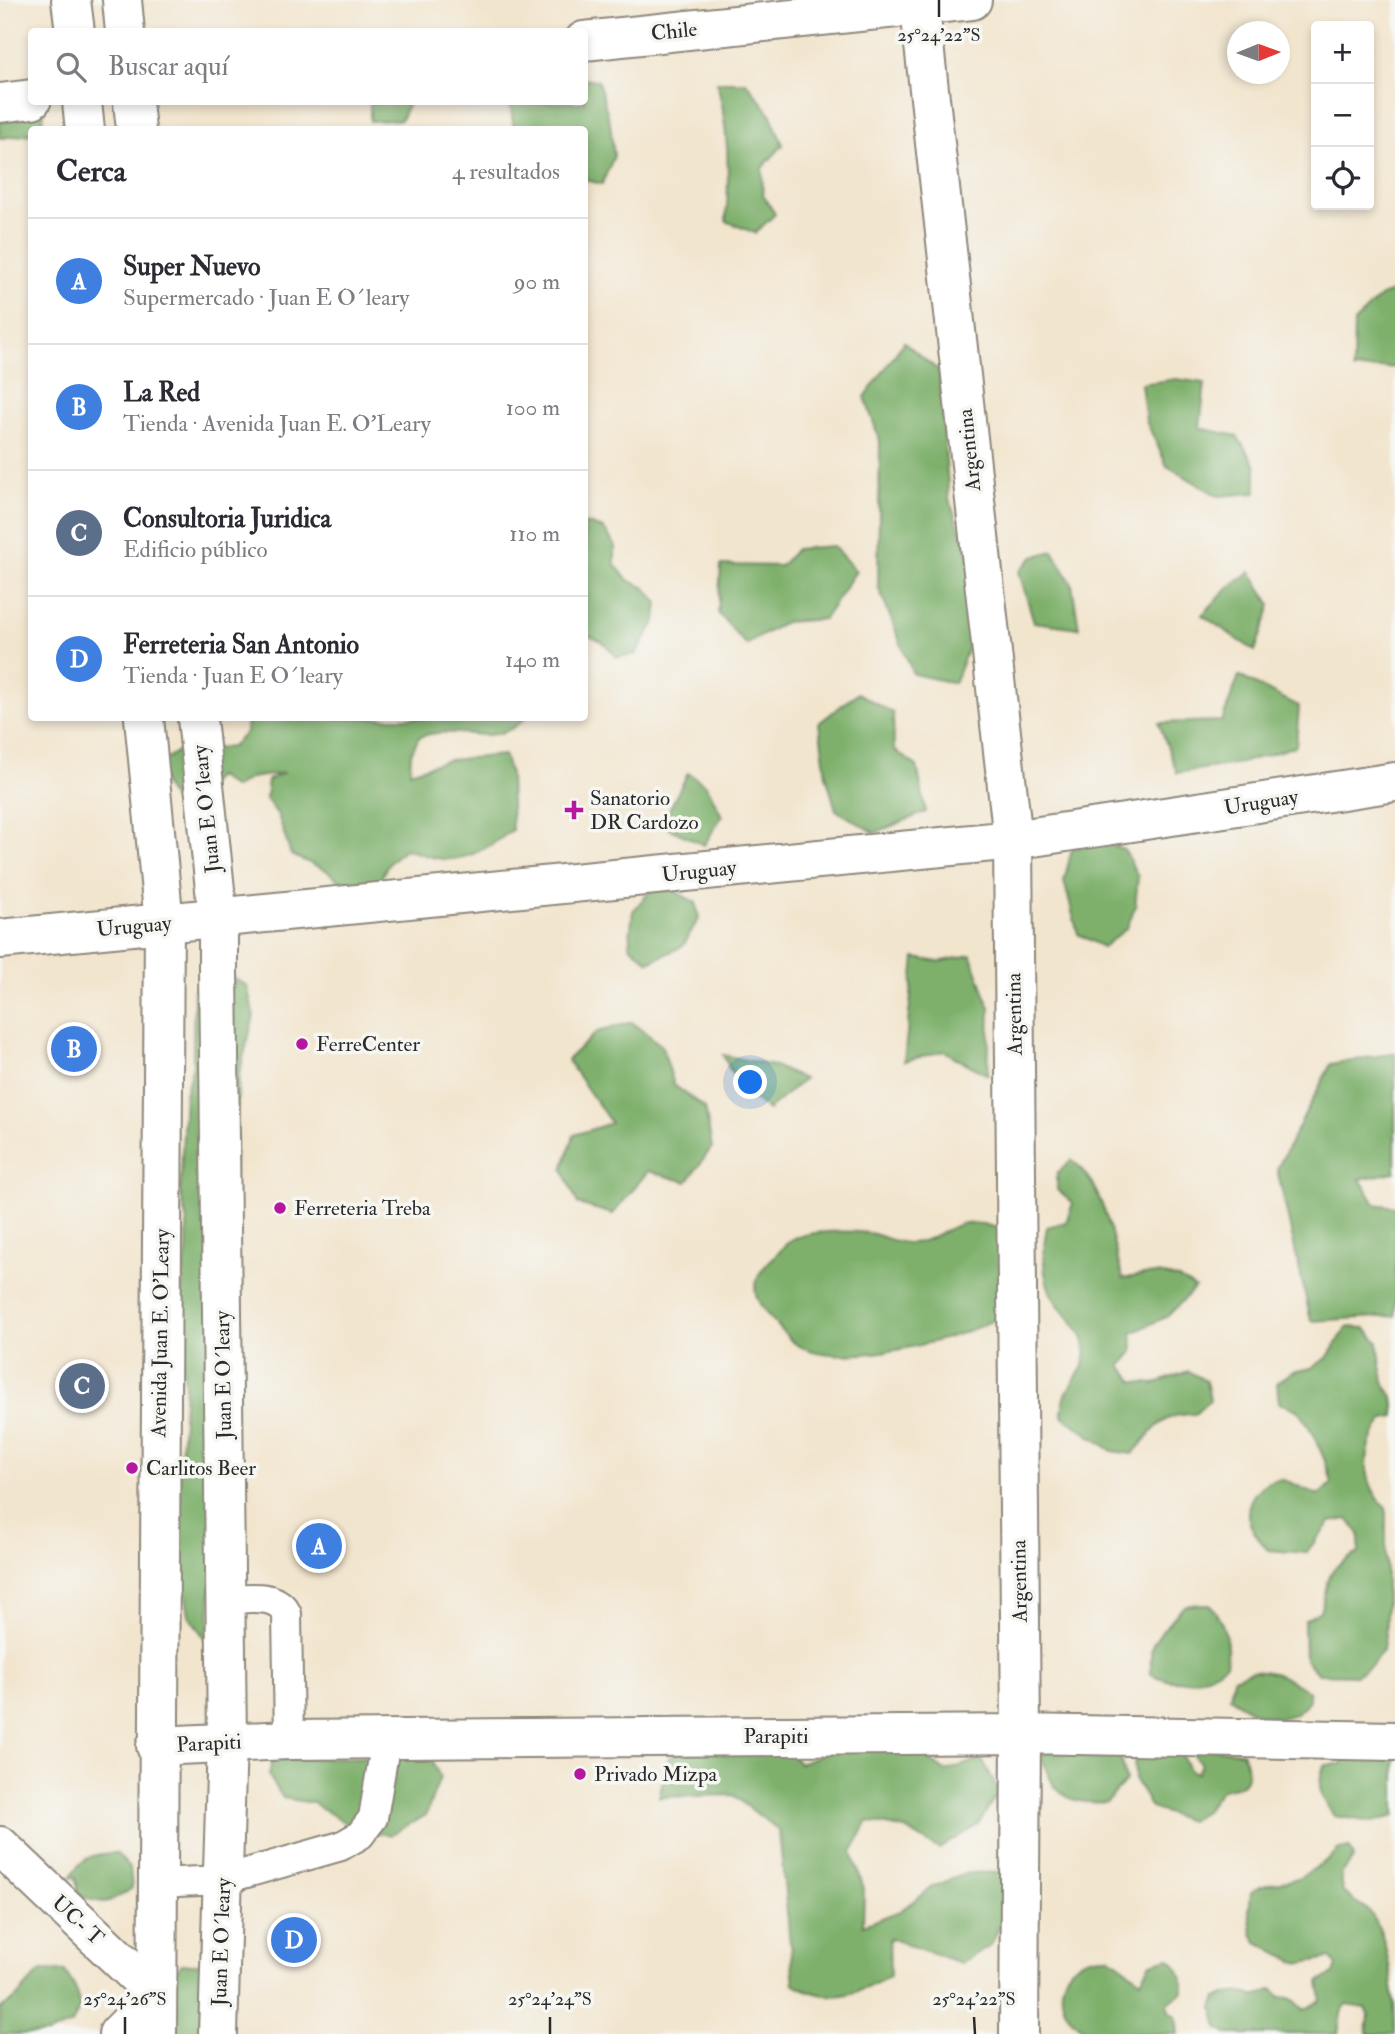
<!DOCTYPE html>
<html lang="es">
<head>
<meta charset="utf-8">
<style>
	:root { --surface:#fff; --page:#f7f7f7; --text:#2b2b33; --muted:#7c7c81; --line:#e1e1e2; --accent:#b45309 }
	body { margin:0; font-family:"IM FELL Double Pica",serif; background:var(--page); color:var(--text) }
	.controls { position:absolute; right:21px; top:21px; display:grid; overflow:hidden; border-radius:7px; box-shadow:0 4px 10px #0003 }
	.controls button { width:63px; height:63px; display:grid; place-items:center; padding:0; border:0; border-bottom:2px solid var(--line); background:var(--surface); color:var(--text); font:35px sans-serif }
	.compass { position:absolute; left:1227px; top:21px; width:63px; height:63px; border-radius:50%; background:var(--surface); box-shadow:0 4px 10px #0003; rotate:89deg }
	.you { position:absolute; left:751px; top:1083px; width:24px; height:24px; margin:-18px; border:5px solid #fff; border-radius:50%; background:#1a73e8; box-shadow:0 0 0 10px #1a73e833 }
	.badge { display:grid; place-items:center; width:46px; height:46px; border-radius:50%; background:var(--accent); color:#fff; font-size:23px; font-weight:700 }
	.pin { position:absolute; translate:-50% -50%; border:4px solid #fff; box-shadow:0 2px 7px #0006 }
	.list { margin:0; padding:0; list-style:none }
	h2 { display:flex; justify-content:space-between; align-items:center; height:91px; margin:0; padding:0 28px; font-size:30px }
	h2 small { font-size:23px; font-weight:400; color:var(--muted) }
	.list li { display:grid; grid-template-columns:46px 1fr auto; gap:21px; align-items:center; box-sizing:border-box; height:126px; padding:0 28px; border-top:2px solid var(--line) }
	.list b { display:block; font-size:26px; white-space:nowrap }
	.list p { margin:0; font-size:23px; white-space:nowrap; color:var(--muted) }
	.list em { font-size:23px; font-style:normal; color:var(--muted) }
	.icon { flex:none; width:38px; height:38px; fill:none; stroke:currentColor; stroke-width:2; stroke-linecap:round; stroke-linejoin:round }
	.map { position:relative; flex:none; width:1395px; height:2034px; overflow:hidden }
	.search { position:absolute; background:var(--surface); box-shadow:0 4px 10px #0003; left:28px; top:28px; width:560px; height:77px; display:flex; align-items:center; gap:18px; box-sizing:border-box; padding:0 24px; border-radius:7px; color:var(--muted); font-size:26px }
	.panel { position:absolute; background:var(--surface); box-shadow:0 4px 10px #0003; left:28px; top:126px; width:560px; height:595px; border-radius:7px }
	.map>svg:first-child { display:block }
	.forest { fill:#7eb06c; stroke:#546e4c; stroke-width:2 }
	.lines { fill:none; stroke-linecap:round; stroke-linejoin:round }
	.lane-casing { stroke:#8e887c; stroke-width:32 }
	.street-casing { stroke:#8e887c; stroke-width:42 }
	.secondary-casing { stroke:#8e887c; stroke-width:42 }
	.lane { stroke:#fff; stroke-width:28 }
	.street { stroke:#fff; stroke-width:38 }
	.secondary { stroke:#fff; stroke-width:38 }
	.ticks { fill:none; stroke:#2b2b2b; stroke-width:2.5 }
	.poi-dot { fill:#b5179e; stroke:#f6f6f2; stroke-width:2.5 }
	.labels { text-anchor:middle; stroke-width:7; stroke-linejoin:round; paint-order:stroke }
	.street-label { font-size:21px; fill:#2b2b2b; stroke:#f6f6f2 }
	.poi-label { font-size:21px; fill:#2b2b2b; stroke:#f6f6f2; text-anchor:start }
	.ticks-label { font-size:18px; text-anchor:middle; fill:#2b2b2b; stroke:#f6f6f2; stroke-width:7; stroke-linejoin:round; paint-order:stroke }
</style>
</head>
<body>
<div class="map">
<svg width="1395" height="2034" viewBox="0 0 1395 2034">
	<rect width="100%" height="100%" fill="#f6f6f2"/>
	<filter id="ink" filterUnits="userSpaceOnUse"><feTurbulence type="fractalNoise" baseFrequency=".0143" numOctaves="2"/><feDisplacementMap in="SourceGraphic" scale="14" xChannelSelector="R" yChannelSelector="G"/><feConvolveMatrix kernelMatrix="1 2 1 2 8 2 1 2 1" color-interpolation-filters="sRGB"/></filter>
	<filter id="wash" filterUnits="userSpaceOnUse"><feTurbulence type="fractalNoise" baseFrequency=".00686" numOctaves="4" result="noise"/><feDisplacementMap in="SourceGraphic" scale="28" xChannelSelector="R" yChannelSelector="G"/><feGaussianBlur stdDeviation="1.57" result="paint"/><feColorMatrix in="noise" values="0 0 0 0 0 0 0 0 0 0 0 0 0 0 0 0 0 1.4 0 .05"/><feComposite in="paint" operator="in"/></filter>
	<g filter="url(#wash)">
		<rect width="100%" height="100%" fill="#f2e5ce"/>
		<!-- forest -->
		<path class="forest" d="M585 79 598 80 610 123 614 156 602 184 585 180 584 130 514 129 510 103 584 102Z
			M717 82H746L770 113 783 145 762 168 763 195 775 214 755 233 726 221C730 174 729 129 717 82Z
			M0 94 45 109 41 129 32 130 31 134 0 138Z
			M370 102H409L401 120 370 121Z
			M1395 291V367L1353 370 1354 322 1381 296Z
			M904 342 939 371 949 499 986 603 954 683 913 674 878 586 880 442 865 397Z
			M1176 379 1205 383 1200 428 1237 436 1256 466V493L1218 496 1167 466 1146 421 1141 384Z
			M585 523 604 529 615 545V565L628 580 646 588 658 603 656 621 636 654 617 657 603 642 585 634Z
			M833 546 856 571 824 619 785 622 746 645 718 613 721 565 781 566 796 549Z
			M1053 551 1072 584 1079 628 1034 622 1019 572 1033 557Z
			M1250 572 1271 605 1255 651 1202 615 1229 587Z
			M1239 676 1299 706 1296 746 1241 763 1177 773 1159 723 1222 721Z
			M858 693 893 713 894 750 917 766 926 812 875 833 836 810 826 775 819 723Z
			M247 718H525C491 752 462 722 419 737L411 753 410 772 448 760 504 755 510 775 512 830C493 845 467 862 442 859 430 858 417 852 404 849L389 863 380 880 342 883 326 870 291 855 278 815 266 799 268 780 284 773 250 778 234 788 217 776 193 803 174 801 163 784 160 763 176 752 232 747 246 732Z
			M688 773 707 786 722 816 704 845 661 825Z
			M1097 841 1124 849 1138 877 1135 907 1127 928 1103 947 1078 934 1064 881 1072 849Z
			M652 889 673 890 696 903 699 918 683 946 649 962 629 945 633 911Z
			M971 955 990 1008 988 1075 944 1051 904 1061 915 958 939 962Z
			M218 969 247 986 254 1016 239 1074 208 1643 189 1615 183 1578 179 1488 185 1384 177 1327 187 1249V1220L180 1192 185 1094 193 1065 194 990Z
			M632 1022 662 1046 674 1085 705 1108 712 1147 687 1182 648 1171 613 1214 578 1204 563 1169 574 1135 611 1123 567 1060 597 1032Z
			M1395 1053V1172L1360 1179 1375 1204 1395 1207V1316L1311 1321 1277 1169 1331 1064Z
			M723 1055 774 1066 804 1079 768 1110 740 1089Z
			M1072 1160C1106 1188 1111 1239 1123 1279 1150 1272 1171 1271 1195 1288L1168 1316 1132 1333 1133 1352 1121 1366 1134 1382 1154 1384 1188 1371 1206 1381 1210 1400 1195 1414C1159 1413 1155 1431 1132 1454L1112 1451 1062 1416C1062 1380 1090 1375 1085 1347 1082 1328 1067 1317 1056 1302 1041 1280 1042 1252 1047 1227L1066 1222 1073 1203 1057 1190V1173Z
			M964 1223 983 1224 1001 1229 1009 1311C970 1339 839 1372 796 1344 789 1340 783 1331 777 1325 751 1299 746 1282 775 1256 781 1250 787 1241 795 1238 814 1230 848 1231 869 1233 882 1235 896 1244 910 1243 929 1243 945 1228 964 1223Z
			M1347 1327 1365 1328 1378 1342 1383 1381 1393 1397 1395 1417 1384 1419C1362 1448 1360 1481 1386 1508V1628L1383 1649 1372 1665 1356 1675 1318 1674 1305 1660 1304 1621 1320 1611C1332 1576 1321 1571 1359 1553V1534L1348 1519 1330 1522 1306 1553 1268 1550C1260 1541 1250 1529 1248 1516 1247 1497 1263 1478 1283 1480 1293 1482 1308 1492 1319 1495L1332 1483C1329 1467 1310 1424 1299 1412 1295 1407 1286 1406 1279 1403L1277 1383 1292 1372 1311 1368 1327 1358Z
			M1209 1604C1224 1619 1230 1644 1226 1664 1205 1682 1176 1687 1151 1674 1150 1646 1150 1645 1168 1624 1186 1604 1178 1605 1209 1604Z
			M1252 1671C1274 1669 1290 1680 1308 1691L1309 1700C1288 1730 1254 1717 1230 1697L1233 1678Z
			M1395 1730V1816L1372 1822 1334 1816C1320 1796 1316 1788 1324 1765L1342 1764 1350 1748Z
			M776 1731 799 1764 834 1748 915 1749 945 1771 982 1759 999 1792 978 1824 939 1849 905 1829 868 1821 852 1852 864 1889 863 1925 900 1911 932 1887 967 1873 1005 1872 1008 1908 991 1945 960 1963 889 1938 890 1976C854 1995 832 2005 794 1984L779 1831 733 1795 659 1797 669 1757 704 1742Z
			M1197 1747 1242 1752C1252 1776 1249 1788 1222 1789L1205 1811 1189 1821 1151 1808 1135 1780 1134 1751 1181 1753 1189 1770 1197 1773 1201 1764 1194 1757Z
			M1109 1748 1122 1761 1126 1781 1107 1802C1066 1806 1050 1792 1041 1752Z
			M430 1756 440 1777 426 1815 390 1835 357 1830 313 1803 283 1798 269 1776 272 1759Z
			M1350 1848 1354 1857 1342 1873V1891C1351 1901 1362 1904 1371 1914 1390 1938 1395 2003 1395 2034H1367L1369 2015 1365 2008 1347 2005 1341 2013 1338 2034H1227L1218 2028 1213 2008 1217 1998C1232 1992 1240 1990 1255 1997L1273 1989 1280 1997C1292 1997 1296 2001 1304 2010L1321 2001 1319 1981 1334 1974 1337 1965 1330 1958 1302 1963 1293 1961 1257 1942 1252 1934 1249 1911 1251 1892C1264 1884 1274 1883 1288 1881 1302 1878 1330 1860 1339 1849Z
			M116 1853 130 1868 132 1888C111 1904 102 1906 78 1894L76 1877 70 1878C82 1856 92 1854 116 1853Z
			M1109 1956 1141 1980 1151 1963 1169 1958C1180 1968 1183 1977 1183 1992L1167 2004 1170 2013 1176 2016 1178 2034C1161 2034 1104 2034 1092 2033 1046 2015 1053 1953 1109 1956Z
			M182 1964H201L219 1971 226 2034H157L168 1980Z
			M43 1970 65 1971 75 1988 80 2007 72 2024 47 2034H0V2009C20 1999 26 1983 43 1970Z"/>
	</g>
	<g filter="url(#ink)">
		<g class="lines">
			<!-- lane casing -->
			<g class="lane-casing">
				<path id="lane" d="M226 1599C247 1599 277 1592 287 1614L289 1740
					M156 1883 222 1880 341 1846 360 1835 373 1818 386 1740"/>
			</g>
			<!-- street casing -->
			<g class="street-casing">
				<path id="street" d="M919 0 1013 840 1021 1734 1019 2034
					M584 41 972 0
					M0 103 32 99
					M0 939 1013 840 1395 782
					M156 1746 289 1740 1021 1734 1395 1741
					M0 1846 157 1995 118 2034"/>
			</g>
			<!-- secondary casing -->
			<g class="secondary-casing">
				<path id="secondary" d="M71 0 75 32
					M122 0 125 32
					M82 102 85 130
					M133 102 136 130
					M144 718 164 923 157 2034
					M197 718 218 918V969L227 1741 218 2034"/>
			</g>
			<!-- lane -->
			<use href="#lane" class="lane"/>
			<!-- street -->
			<use href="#street" class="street"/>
			<!-- secondary -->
			<use href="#secondary" class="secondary"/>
		</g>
	</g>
	<!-- ticks -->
	<path class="ticks" d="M939 0V17M125 2017V2034M550 2017V2034M974 2017 975 2034"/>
	<!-- markers -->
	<g class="poi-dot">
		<path d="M570.5 799.5h7v7h7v7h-7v7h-7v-7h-7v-7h7z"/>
		<circle cx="302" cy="1044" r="7"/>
		<circle cx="280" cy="1208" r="7"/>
		<circle cx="132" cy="1468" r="7"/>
		<circle cx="580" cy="1774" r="7"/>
	</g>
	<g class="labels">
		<!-- street labels -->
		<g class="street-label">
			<text transform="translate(674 31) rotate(-6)" y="7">Chile</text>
			<text transform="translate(969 450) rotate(-96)" y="7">Argentina</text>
			<text transform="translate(1261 802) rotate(-9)" y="7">Uruguay</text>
			<text transform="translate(206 809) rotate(-96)" y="7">Juan E O´leary</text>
			<text transform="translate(699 871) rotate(-6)" y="7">Uruguay</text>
			<text transform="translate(134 926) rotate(-5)" y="7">Uruguay</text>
			<text transform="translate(1014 1014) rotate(-91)" y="7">Argentina</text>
			<text transform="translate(160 1333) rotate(-89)" y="7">Avenida Juan E. O'Leary</text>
			<text transform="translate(223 1375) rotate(-91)" y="7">Juan E O´leary</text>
			<text transform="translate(1019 1581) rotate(-91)" y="7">Argentina</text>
			<text x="776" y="1743">Parapiti</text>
			<text transform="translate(209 1743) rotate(-3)" y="7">Parapiti</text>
			<text transform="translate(78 1920) rotate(43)" y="7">UC- T</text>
			<text transform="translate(221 1942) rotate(-88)" y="7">Juan E O´leary</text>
		</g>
		<!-- poi labels -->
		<g class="poi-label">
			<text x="590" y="805">Sanatorio<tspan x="590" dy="24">DR Cardozo</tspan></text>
			<text x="316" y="1051">FerreCenter</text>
			<text x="294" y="1215">Ferreteria Treba</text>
			<text x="146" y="1475">Carlitos Beer</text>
			<text x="594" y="1781">Privado Mizpa</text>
		</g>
	</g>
	<g class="ticks-label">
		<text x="939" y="41">25°24'22"S</text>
		<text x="125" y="2005">25°24'26"S</text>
		<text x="550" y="2005">25°24'24"S</text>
		<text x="974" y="2005">25°24'22"S</text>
	</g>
</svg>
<div class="controls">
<button>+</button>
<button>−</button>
<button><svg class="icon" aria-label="locate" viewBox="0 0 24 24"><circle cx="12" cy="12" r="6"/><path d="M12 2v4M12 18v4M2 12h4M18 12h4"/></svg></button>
</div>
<svg class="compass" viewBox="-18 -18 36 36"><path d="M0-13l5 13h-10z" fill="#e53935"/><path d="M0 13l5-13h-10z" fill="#7c7c81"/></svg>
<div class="you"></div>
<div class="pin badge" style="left:319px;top:1546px;background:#3f7fe0">A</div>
<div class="pin badge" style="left:74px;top:1049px;background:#3f7fe0">B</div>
<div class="pin badge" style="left:82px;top:1386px;background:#5c6f8a">C</div>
<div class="pin badge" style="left:294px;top:1940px;background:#3f7fe0">D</div>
<div class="search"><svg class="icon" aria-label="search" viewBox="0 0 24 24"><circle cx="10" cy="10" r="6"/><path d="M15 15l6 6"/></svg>Buscar aquí</div>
<section class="panel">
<h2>Cerca<small>4 resultados</small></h2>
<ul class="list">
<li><span class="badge" style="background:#3f7fe0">A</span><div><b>Super Nuevo</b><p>Supermercado · Juan E O´leary</p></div><em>90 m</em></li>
<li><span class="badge" style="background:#3f7fe0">B</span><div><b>La Red</b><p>Tienda · Avenida Juan E. O'Leary</p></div><em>100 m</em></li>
<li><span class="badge" style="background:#5c6f8a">C</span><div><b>Consultoria Juridica</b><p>Edificio público</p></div><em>110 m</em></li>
<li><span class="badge" style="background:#3f7fe0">D</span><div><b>Ferreteria San Antonio</b><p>Tienda · Juan E O´leary</p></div><em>140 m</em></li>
</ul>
</section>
</div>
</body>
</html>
